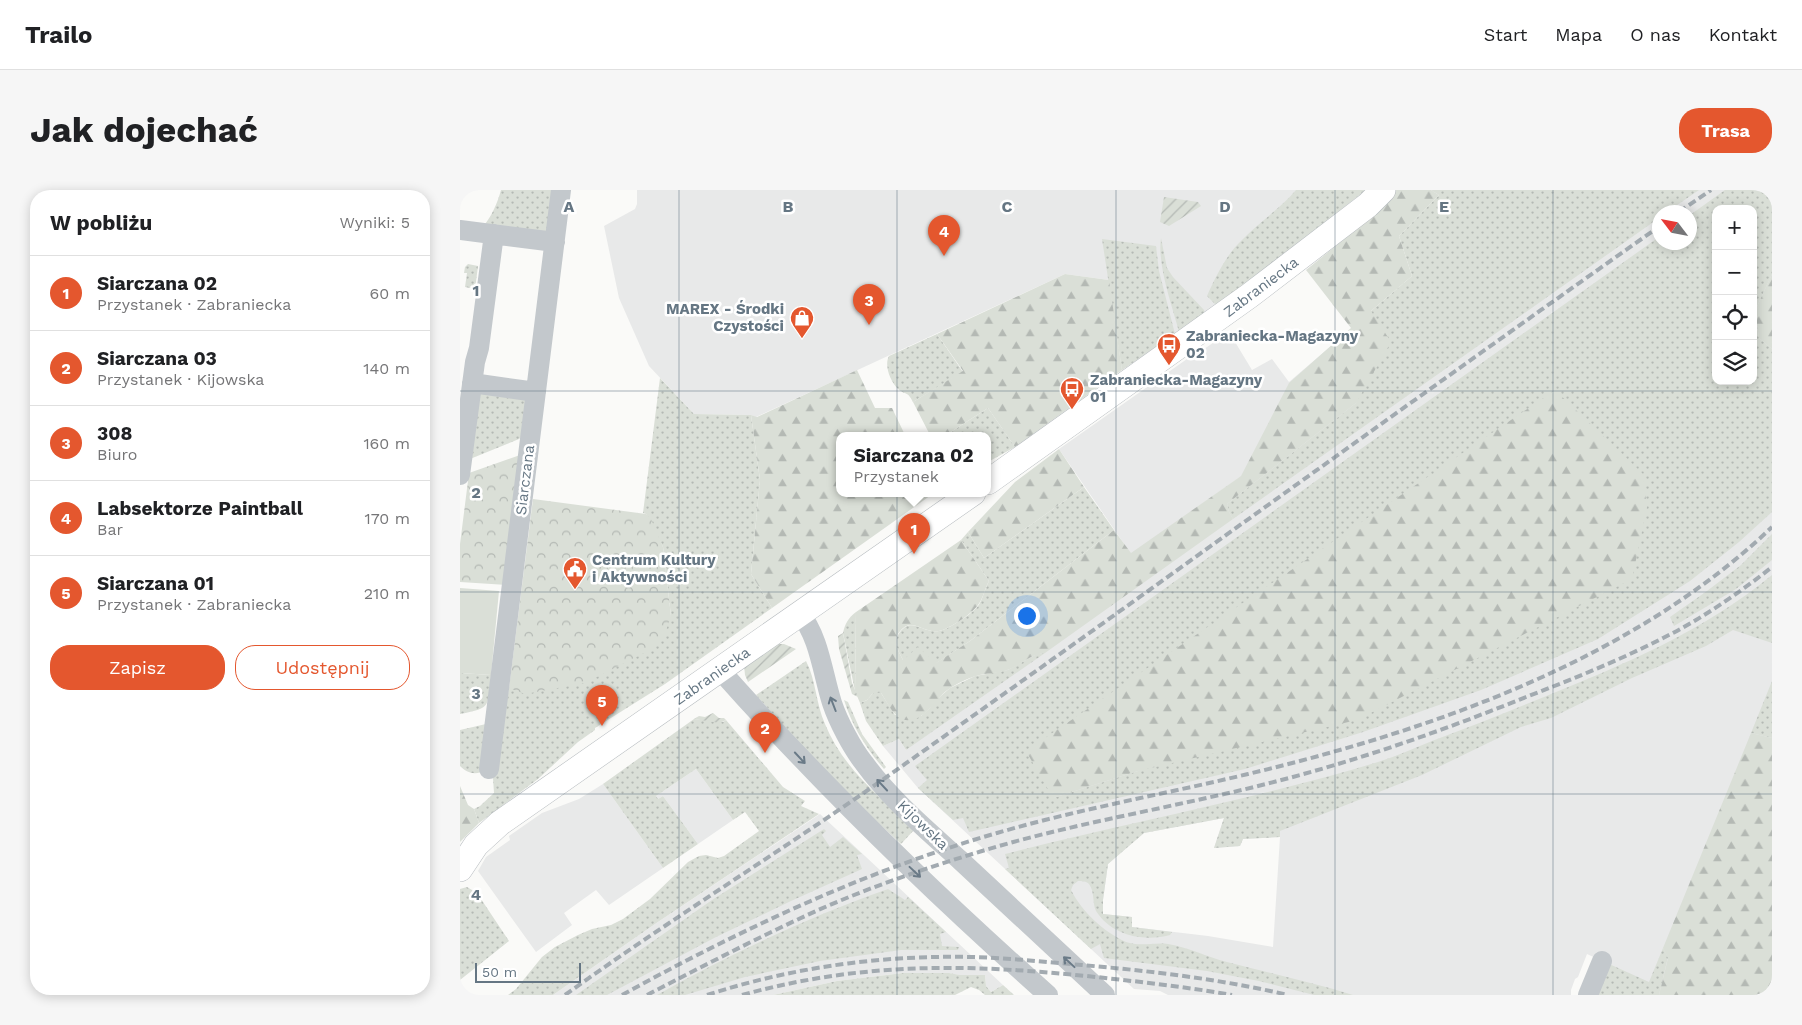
<!DOCTYPE html>
<html lang="pl">
<head>
<meta charset="utf-8">
<style>
	:root { --surface:#fff; --page:#f6f6f6; --text:#202124; --muted:#757577; --line:#e0e0e0; --accent:#e4572e }
	body { margin:0; font-family:"Work Sans",sans-serif; background:var(--page); color:var(--text) }
	.controls { position:absolute; right:15px; top:15px; display:grid; overflow:hidden; border-radius:10px; box-shadow:0 2px 12px #0003 }
	.controls button { width:45px; height:45px; display:grid; place-items:center; padding:0; border:0; border-bottom:1px solid var(--line); background:var(--surface); color:var(--text); font:25px sans-serif }
	.compass { position:absolute; left:1192px; top:15px; width:45px; height:45px; border-radius:50%; background:var(--surface); box-shadow:0 2px 12px #0003; rotate:302deg }
	.scale { position:absolute; left:15px; bottom:12px; width:106px; box-sizing:border-box; padding-left:5px; border:2px solid #657683; border-top:0; font-size:14px; line-height:18px; white-space:nowrap; color:#657683; -webkit-text-stroke:4px #fff; paint-order:stroke }
	.you { position:absolute; left:566px; top:425px; width:18px; height:18px; margin:-12px; border:4px solid #fff; border-radius:50%; background:#1a73e8; box-shadow:0 0 0 8px #1a73e833 }
	.badge { display:grid; place-items:center; width:32px; height:32px; border-radius:50%; background:var(--accent); color:#fff; font-size:16px; font-weight:700 }
	.pin { position:absolute; translate:-50% -41px; filter:drop-shadow(0 1px 2px #0008) }
	.pin::after { content:''; position:absolute; top:26px; width:18px; height:15px; background:inherit; clip-path:polygon(0 0,100% 0,50% 100%) }
	.popup { position:absolute; left:376px; top:242px; width:155px; height:65px; box-sizing:border-box; display:grid; place-content:center; border-radius:10px; background:var(--surface); filter:drop-shadow(0 1px 4px #0005); font-size:16px; white-space:nowrap; color:var(--muted) }
	.popup b { font-size:19px; color:var(--text) }
	.popup::after { content:''; position:absolute; left:50%; top:100%; margin-left:-10px; border:10px solid transparent; border-top-color:var(--surface) }
	.list { margin:0; padding:0; list-style:none }
	h2 { display:flex; justify-content:space-between; align-items:center; height:65px; margin:0; padding:0 20px; font-size:21px }
	h2 small { font-size:16px; font-weight:400; color:var(--muted) }
	.list li { display:grid; grid-template-columns:32px 1fr auto; gap:15px; align-items:center; box-sizing:border-box; height:75px; padding:0 20px; border-top:1px solid var(--line) }
	.list b { display:block; font-size:19px; white-space:nowrap }
	.list p { margin:0; font-size:16px; white-space:nowrap; color:var(--muted) }
	.list em { font-size:16px; font-style:normal; color:var(--muted) }
	.actions { display:flex; gap:10px; padding:15px 20px }
	.actions a { flex:1; padding:11px 0; border:1px solid var(--accent); border-radius:20px; text-align:center; font-size:18px; color:var(--accent) }
	.actions .main { background:var(--accent); color:#fff }
	.icon { flex:none; width:28px; height:28px; fill:none; stroke:currentColor; stroke-width:2; stroke-linecap:round; stroke-linejoin:round }
	.map { position:relative; flex:none; width:1312px; height:805px; overflow:hidden; border-radius:20px }
	header { display:flex; align-items:center; gap:30px; box-sizing:border-box; height:70px; padding:0 25px; background:var(--surface); border-bottom:1px solid var(--line) }
	header strong { font-size:24px }
	nav { display:flex; gap:28px; margin-inline-start:auto; font-size:18px }
	.intro { display:flex; align-items:center; justify-content:space-between; box-sizing:border-box; height:120px; padding:0 30px }
	h1 { margin:0; font-size:35px }
	.button { padding:12px 22px; border-radius:20px; background:var(--accent); color:#fff; font-size:18px; font-weight:700 }
	main { display:flex; gap:30px; padding:0 30px }
	aside { flex:1; background:var(--surface); border-radius:20px; box-shadow:0 2px 12px #0003 }
	.map>svg:first-child { display:block }
	.built { fill:#e8e9e9; fill-rule:evenodd }
	.grass { fill:url(#grass-dots); fill-rule:evenodd }
	.forest { fill:url(#forest-firs) }
	.park { fill:url(#park-crowns) }
	.garden { fill:url(#garden-furrows) }
	.pitch { fill:#dadfd7 }
	.lines { fill:none; stroke-linecap:round; stroke-linejoin:round }
	.major-casing { stroke:#b5babe; stroke-width:26 }
	.minor { stroke:#c3c8cc; stroke-width:20 }
	.major { stroke:#fff; stroke-width:25 }
	.rail { stroke:#a2aab0; stroke-width:4; stroke-dasharray:8 4; stroke-linecap:butt }
	.oneway { stroke:#6a7a87 }
	.grid { fill:none; stroke:#657683; stroke-width:1; stroke-opacity:0.55 }
	.labels { text-anchor:middle; stroke-width:5; stroke-linejoin:round; paint-order:stroke }
	.street-label { font-size:15px; fill:#657683; stroke:#fff }
	.poi-label { font-size:15px; font-weight:bold; fill:#657683; stroke:#fff; text-anchor:start }
	.grid-label { font-size:16px; text-anchor:middle; font-weight:bold; fill:#657683; stroke:#fff; stroke-width:5; stroke-linejoin:round; paint-order:stroke }
</style>
</head>
<body>
<header>
<strong>Trailo</strong>
<nav><a>Start</a><a>Mapa</a><a>O nas</a><a>Kontakt</a></nav>
</header>
<div class="intro"><h1>Jak dojechać</h1><a class="button">Trasa</a></div>
<main>
<aside>
<h2>W pobliżu<small>Wyniki: 5</small></h2>
<ul class="list">
<li><span class="badge">1</span><div><b>Siarczana 02</b><p>Przystanek · Zabraniecka</p></div><em>60 m</em></li>
<li><span class="badge">2</span><div><b>Siarczana 03</b><p>Przystanek · Kijowska</p></div><em>140 m</em></li>
<li><span class="badge">3</span><div><b>308</b><p>Biuro</p></div><em>160 m</em></li>
<li><span class="badge">4</span><div><b>Labsektorze Paintball</b><p>Bar</p></div><em>170 m</em></li>
<li><span class="badge">5</span><div><b>Siarczana 01</b><p>Przystanek · Zabraniecka</p></div><em>210 m</em></li>
</ul>
<div class="actions"><a class="main">Zapisz</a><a>Udostępnij</a></div>
</aside>
<div class="map">
<svg width="1312" height="805" viewBox="0 0 1312 805">
	<defs>
		<pattern id="grass-dots" width="8" height="8" patternUnits="userSpaceOnUse" patternTransform="scale(1.25)"><rect width="8" height="8" fill="#dadfd7"/><path d="M2 2h.1M6 6h.1" fill="none" stroke="#b4b9b4" stroke-width="1.8" stroke-linecap="round"/></pattern>
		<pattern id="forest-firs" width="22" height="20" patternUnits="userSpaceOnUse" patternTransform="scale(1.25)"><rect width="22" height="20" fill="#dadfd7"/><path d="M5 1l3.5 6h-7zM16 11l3.5 6h-7z" fill="#b4b9b4"/></pattern>
		<pattern id="park-crowns" width="20" height="18" patternUnits="userSpaceOnUse" patternTransform="scale(1.25)"><rect width="20" height="18" fill="#dadfd7"/><path d="M2 6a3 3 0 1 1 6 0M12 15a3 3 0 1 1 6 0" fill="none" stroke="#b4b9b4"/></pattern>
		<pattern id="garden-furrows" width="10" height="10" patternUnits="userSpaceOnUse" patternTransform="scale(1.25)"><rect width="10" height="10" fill="#dadfd7"/><path d="M-1 1l2-2M0 10L10 0M9 11l2-2" fill="none" stroke="#b4b9b4"/></pattern>
	</defs>
	<rect width="100%" height="100%" fill="#fafaf8"/>
	<!-- built -->
	<path class="built" d="M177 0H906L757 116 662 180 649 90 605 84 296 227 291 225 234 224 189 176 159 108 144 36 175 19 177 14Z
		M971 0H1312V805H1139L1142 771 1127 764 1118 787 1115 789 1111 800V805H708L700 801 674 799 458 598 423 556 439 549 446 560 780 287 671 364 599 259 727 169 728 170 769 142 792 180 812 169 829 192 1018 30ZM1256 19H1293V191H1256ZM1200 22H1230V52H1200ZM764 628 754 658 780 656 783 649 820 647 813 757 748 746 672 737V727L643 724V710L648 674 684 643Z
		M236 579 273 630 238 654 203 606 198 609 196 606Z
		M143 594 203 678 149 715 136 700 104 723 112 735 76 762 18 681 26 667 50 650 49 646 82 623 119 609Z
		M360 624 543 795 531 802 526 796 525 785H499L489 783H443L377 791 313 805H93L195 734Z"/>
	<!-- grass -->
	<path class="grass" d="M41 0H96L91 42 22 38C32 26 37 14 41 0Z
		M836 0H906L757 116 747 106C756 86 766 65 782 50 799 32 820 19 836 0Z
		M971 0H1239L1207 22H1200L1199 28 773 329 769 322 767 314 896 213 911 121 952 86 939 46 979 5Z
		M1265 0H1312V84L1295 121 1299 148 1312 159V322L1279 352 1230 391 1138 449 1021 500 903 542 785 579 509 642 503 628 493 630 458 598 467 590 455 576 1199 47 1200 52H1230V25ZM1256 19H1293V191H1256ZM1183 283 678 581 593 608Z
		M701 48 707 78 713 87 744 120 745 123 719 142C712 115 697 75 701 48Z
		M642 49 696 56 699 81 715 144 662 180Z
		M8 74 18 76 15 99 5 97 7 83H4L5 77Z
		M477 144 503 182 453 212C447 200 446 206 438 199 430 191 424 175 429 166Z
		M200 188 234 224 291 225 300 290 291 384 312 418 205 494 135 538V540L118 552 78 589 19 633 14 619 20 616 34 603 33 588 49 498 211 426 203 357 186 324 183 323Z
		M18 201 67 209V242L59 249 10 269Z
		M528 218 555 257 528 272V245H486Z
		M624 297 654 340 510 451 475 474 443 470C439 462 433 453 438 445 451 424 462 444 479 441 489 439 512 424 518 416 523 409 525 398 529 391L501 350 508 342 524 368Z
		M1312 344V370L1276 399 1214 436 1210 427 1247 401 1281 375Z
		M1312 385V453L1273 440 1246 456 1172 488 1091 528 1061 537 962 585 820 641V647L783 649 780 656 754 658 764 628 684 643 648 674 643 710V724L672 727V737L712 742 710 745C684 752 652 746 636 721 632 713 635 702 629 694 626 691 622 691 618 691L613 695 611 700C622 722 644 742 666 752 680 757 694 752 708 754 728 757 747 767 767 772 809 783 851 792 893 805H854L799 791 747 781 644 768 640 754 631 759 545 679 549 678 545 664C669 632 796 609 918 572 937 566 954 558 972 551 1010 537 1047 522 1084 507 1165 474 1244 441 1312 385Z
		M396 422 395 501 383 443C385 434 388 428 396 422Z
		M585 463 446 560 439 549 423 556 406 531 400 513 407 510 413 503H421L435 525 461 526 469 519 475 511 490 498 515 486 548 480 577 464Z
		M346 471C356 490 356 514 365 534 383 578 420 608 455 639L441 654 372 590 296 505Z
		M0 483 31 485C27 516 33 518 0 524Z
		M1312 491V548L1291 543Z
		M384 510 388 512 402 544 426 577 424 579C406 558 392 536 384 510Z
		M234 529 263 532 266 530 323 597 345 611 341 616 359 624 195 734 93 805H48L56 799 82 767 95 757 118 745 132 739 151 735 163 729 190 709 228 672 239 666 246 665 258 668 264 666 299 641 285 622 273 630 236 579 196 606 198 609 203 606 238 654 203 678 143 594Z
		M26 534 21 582C13 585 6 582 0 576V540Z
		M364 639 366 641 362 645 370 657 383 647 402 664 397 665 402 679 331 711 256 747 147 805H116L252 710Z
		M7 697 17 703 49 751 0 790V699Z
		M428 699 445 710 448 707 486 742 480 744 482 756 499 757 498 760H441L360 771 285 787 225 805H197C271 764 348 727 428 699Z
		M1203 758 1208 767 1199 805H1134L1147 773 1189 792Z
		M443 783H489L500 785H525L526 796 531 802 543 795 554 805H525L519 800 511 797 495 805H313L377 791Z"/>
	<!-- forest -->
	<path class="forest" d="M936 0H971L979 5 939 46 952 86 911 121 931 152 896 213 767 314 769 322 773 329 585 463C570 464 560 476 547 480 537 484 526 483 516 486 508 488 496 494 489 499 475 508 468 528 450 530 435 532 428 513 421 503H413L407 510 400 513 395 501 396 422 501 350 529 391C525 398 523 409 518 415 512 424 489 439 479 441 462 444 451 424 438 444 433 453 439 462 443 470L458 457 476 473 510 451 654 340 671 363 781 286 829 193 891 138 846 80 925 16Z
		M605 84 649 90 662 180 555 257 528 218 486 245H470L453 212 503 181 477 144Z
		M1312 84V159L1299 148 1295 121Z
		M397 180 415 218H432L445 245H380V303H474L312 418 291 384 300 290 291 225 297 227Z
		M1095 200 1183 284 1187 317 1172 389 897 530 678 581 593 608 566 561Z
		M599 259 624 297 524 368 508 342 555 292Z
		M1291 543 1312 548V805H1199L1208 768 1203 758Z
		M0 596 8 615 14 619 19 633 0 652Z"/>
	<!-- park -->
	<path class="park" d="M63 264 47 395 0 392V354L9 283Z
		M73 309 186 324 191 329 203 357 211 426 204 446 188 461 125 493 65 504 49 498Z"/>
	<!-- garden -->
	<path class="garden" d="M704 7 738 12 741 16 709 36 700 32Z
		M383 443 392 493 398 507 392 504 379 459 378 446Z
		M318 454H324L336 459 288 492 285 485 284 475Z
		M253 523 259 528H264L266 530 260 533 234 529 239 526 245 527Z"/>
	<!-- pitch -->
	<path class="pitch" d="M0 398 39 401 31 485 0 483Z"/>
	<g class="lines">
		<!-- major casing -->
		<g class="major-casing">
			<path id="major" d="M528 292 789 106 908 15 923 0
				M0 679 16 655 40 633 513 303"/>
		</g>
		<!-- minor -->
		<path class="minor" d="M0 40 95 52
			M12 193 76 202
			M0 285 15 172 19 158 34 44
			M340 424C359 446 363 485 372 513 378 531 392 558 404 573 431 610 467 640 500 670 548 715 597 760 645 805
			M260 480C362 595 473 703 588 805
			M29 579 101 0
			M1128 805 1142 771"/>
		<!-- major -->
		<use href="#major" class="major"/>
		<!-- rail -->
		<path class="rail" d="M1219 22 1251 0
			M105 805C211 729 321 661 428 586 686 404 941 218 1200 36
			M162 805C282 739 405 681 537 643 619 619 705 604 788 584 972 540 1173 470 1312 337
			M187 805C243 776 299 747 356 721 410 697 466 678 522 661 611 634 704 619 794 597 888 574 977 543 1066 507 1113 489 1160 470 1205 447 1243 428 1279 403 1312 377
			M247 805C333 777 422 765 512 767 549 768 585 772 622 775 691 781 760 789 828 805
			M282 805C405 771 512 774 636 787 682 792 727 797 772 805"/>
	</g>
	<!-- one-way arrows -->
	<defs><path id="oneway-shaft" d="M-6 0H5M1.5-3L5.5 0L1.5 3" fill="none" stroke-width="1.6" stroke-linecap="round" stroke-linejoin="round" transform="scale(1.25)"/></defs>
	<g class="oneway">
		<use href="#oneway-shaft" transform="translate(373 514) rotate(-111)"/>
		<use href="#oneway-shaft" transform="translate(340 568) rotate(47)"/>
		<use href="#oneway-shaft" transform="translate(422 595) rotate(-133)"/>
		<use href="#oneway-shaft" transform="translate(455 682) rotate(43)"/>
		<use href="#oneway-shaft" transform="translate(609 772) rotate(-137)"/>
	</g>
	<!-- grid -->
	<path class="grid" d="M219 0V805M437 0V805M656 0V805M875 0V805M1093 0V805M0 201H1312M0 402H1312M0 604H1312"/>
	<!-- icons -->
	<defs>
		<g id="shop-pin" transform="scale(1.25)"><path d="M0 17L-7.5 6A9.5 9.5 0 1 1 7.5 6Z" fill="#e4572e" stroke="#fff"/><path d="M-5-2.5h2.3a2.7 3.5 0 0 1 5.4 0H5L5.5 6h-11ZM-1.5-2.5h3a1.5 2.3 0 0 0-3 0Z" fill="#fff"/></g>
		<g id="bus-pin" transform="scale(1.25)"><path d="M0 17L-7.5 6A9.5 9.5 0 1 1 7.5 6Z" fill="#e4572e" stroke="#fff"/><path d="M-5-6H5V4H4V6H2V4H-2V6H-4V4H-5ZM-3.5-4V0h7V-4ZM-3.5 1.2v1.5H-2V1.2ZM2 1.2v1.5H3.5V1.2Z" fill="#fff"/></g>
		<g id="civic-pin" transform="scale(1.25)"><path d="M0 17L-7.5 6A9.5 9.5 0 1 1 7.5 6Z" fill="#e4572e" stroke="#fff"/><path d="M-.6-6.5H3V-4.5H.6V-3L4-1V1h2V6H-6V1h2V-1L-.6-3ZM-1.2 2.5V6h2.4V2.5Z" fill="#fff"/></g>
	</defs>
	<g fill-rule="evenodd">
		<use href="#shop-pin" x="342" y="128"/>
		<use href="#bus-pin" x="709" y="155"/>
		<use href="#bus-pin" x="612" y="199"/>
		<use href="#civic-pin" x="115" y="379"/>
	</g>
	<g class="labels">
		<!-- street labels -->
		<g class="street-label">
			<text transform="translate(801 97) rotate(-37)" y="5">Zabraniecka</text>
			<text transform="translate(65 290) rotate(-83)" y="5">Siarczana</text>
			<text transform="translate(252 486) rotate(-35)" y="5">Zabraniecka</text>
			<text transform="translate(463 635) rotate(44)" y="5">Kijowska</text>
		</g>
		<!-- poi labels -->
		<g class="poi-label">
			<text x="324" y="124" text-anchor="end">MAREX - Środki<tspan x="324" dy="17">Czystości</tspan></text>
			<text x="726" y="151">Zabraniecka-Magazyny<tspan x="726" dy="17">02</tspan></text>
			<text x="630" y="195">Zabraniecka-Magazyny<tspan x="630" dy="17">01</tspan></text>
			<text x="132" y="375">Centrum Kultury<tspan x="132" dy="17">i Aktywności</tspan></text>
		</g>
	</g>
	<g class="grid-label">
		<text x="109" y="22">A</text>
		<text x="328" y="22">B</text>
		<text x="547" y="22">C</text>
		<text x="765" y="22">D</text>
		<text x="984" y="22">E</text>
		<text x="16" y="106">1</text>
		<text x="16" y="308">2</text>
		<text x="16" y="509">3</text>
		<text x="16" y="710">4</text>
	</g>
</svg>
<div class="controls">
<button>+</button>
<button>−</button>
<button><svg class="icon" aria-label="locate" viewBox="0 0 24 24"><circle cx="12" cy="12" r="6"/><path d="M12 2v4M12 18v4M2 12h4M18 12h4"/></svg></button>
<button><svg class="icon" aria-label="layers" viewBox="0 0 24 24"><path d="M12 4l9 5-9 5-9-5zM3 14l9 5 9-5"/></svg></button>
</div>
<svg class="compass" viewBox="-18 -18 36 36"><path d="M0-13l5 13h-10z" fill="#e53935"/><path d="M0 13l5-13h-10z" fill="#757577"/></svg>
<div class="scale">50 m</div>
<div class="you"></div>
<div class="pin badge" style="left:454px;top:364px">1</div>
<div class="popup"><b>Siarczana 02</b>Przystanek</div>
<div class="pin badge" style="left:305px;top:563px">2</div>
<div class="pin badge" style="left:409px;top:135px">3</div>
<div class="pin badge" style="left:484px;top:66px">4</div>
<div class="pin badge" style="left:142px;top:536px">5</div>
</div>
</main>
</body>
</html>
